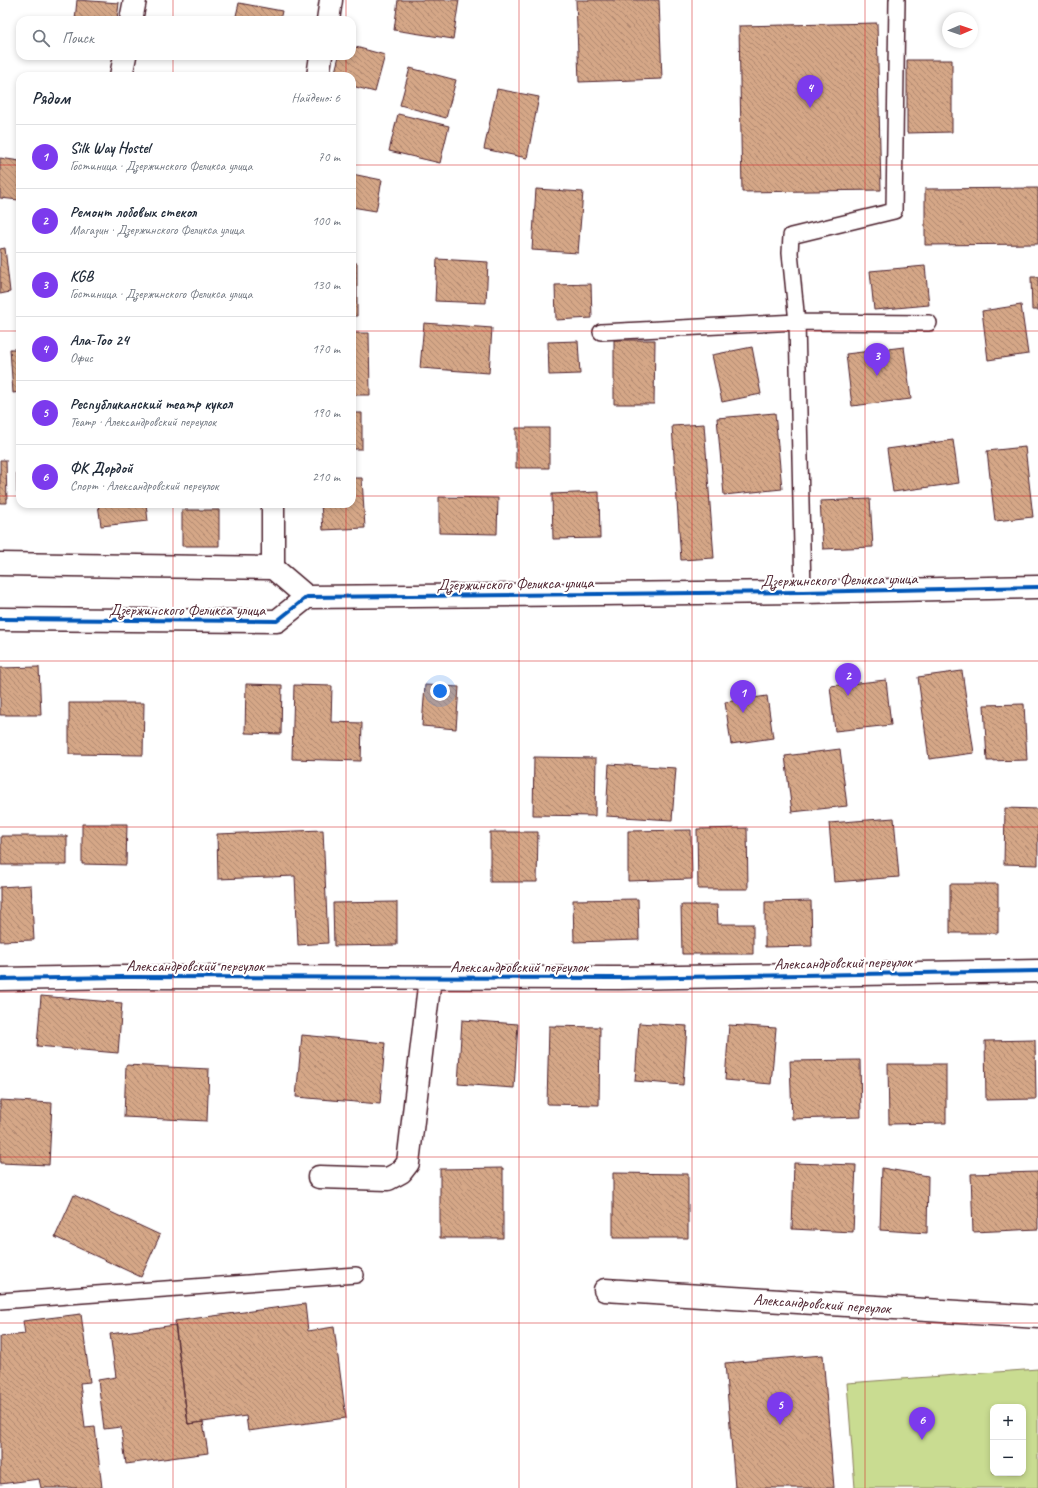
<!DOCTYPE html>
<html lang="ru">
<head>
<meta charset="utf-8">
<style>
	:root { --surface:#fff; --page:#f2f2f3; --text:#1f2937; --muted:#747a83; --line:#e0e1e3; --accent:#7c3aed }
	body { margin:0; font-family:Caveat,sans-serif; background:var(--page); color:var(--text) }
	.controls { position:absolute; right:12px; bottom:12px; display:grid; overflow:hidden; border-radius:8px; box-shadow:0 2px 6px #0003 }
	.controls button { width:36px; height:36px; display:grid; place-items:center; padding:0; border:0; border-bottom:1px solid var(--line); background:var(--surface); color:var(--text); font:20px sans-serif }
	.compass { position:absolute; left:942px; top:12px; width:36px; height:36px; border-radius:50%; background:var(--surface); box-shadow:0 2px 6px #0003; rotate:88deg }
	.you { position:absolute; left:440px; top:691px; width:14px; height:14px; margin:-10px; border:3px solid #fff; border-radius:50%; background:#1a73e8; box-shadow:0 0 0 6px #1a73e833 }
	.badge { display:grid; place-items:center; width:26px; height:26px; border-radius:50%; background:var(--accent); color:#fff; font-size:13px; font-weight:700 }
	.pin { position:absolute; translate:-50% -33px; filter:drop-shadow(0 1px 2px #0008) }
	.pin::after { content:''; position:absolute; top:21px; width:14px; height:12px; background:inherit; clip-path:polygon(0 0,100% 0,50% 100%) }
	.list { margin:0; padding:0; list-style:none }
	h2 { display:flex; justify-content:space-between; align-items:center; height:52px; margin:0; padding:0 16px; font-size:17px }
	h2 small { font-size:13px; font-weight:400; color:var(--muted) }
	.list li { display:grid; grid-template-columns:26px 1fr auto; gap:12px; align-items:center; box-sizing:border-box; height:64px; padding:0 16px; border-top:1px solid var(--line) }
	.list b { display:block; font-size:15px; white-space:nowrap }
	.list p { margin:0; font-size:13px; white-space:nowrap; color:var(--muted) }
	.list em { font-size:13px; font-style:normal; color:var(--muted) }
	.icon { flex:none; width:22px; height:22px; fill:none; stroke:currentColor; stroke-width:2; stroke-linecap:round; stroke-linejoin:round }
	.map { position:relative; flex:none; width:1038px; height:1488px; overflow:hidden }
	.search { position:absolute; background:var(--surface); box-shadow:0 2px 6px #0003; left:16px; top:16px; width:340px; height:44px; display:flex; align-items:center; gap:10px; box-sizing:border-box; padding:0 14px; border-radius:12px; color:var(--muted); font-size:15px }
	.panel { position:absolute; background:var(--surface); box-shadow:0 2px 6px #0003; left:16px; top:72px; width:340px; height:436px; border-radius:12px }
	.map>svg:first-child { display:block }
	.green { fill:#c9dc91; stroke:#8a7e5e; fill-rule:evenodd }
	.building { fill:url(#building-back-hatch); stroke:#4a1f2b }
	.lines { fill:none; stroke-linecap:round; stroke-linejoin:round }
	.lane-casing { stroke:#4a1f2b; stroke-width:18 }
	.street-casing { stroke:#4a1f2b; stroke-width:25 }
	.secondary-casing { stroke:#4a1f2b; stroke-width:25 }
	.lane { stroke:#fff; stroke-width:15 }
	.street { stroke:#fff; stroke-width:22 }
	.secondary { stroke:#fff; stroke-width:22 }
	.cycleway-casing { stroke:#fff; stroke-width:6 }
	.cycleway { stroke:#0057b8; stroke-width:4 }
	.grid { fill:none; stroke:#d62828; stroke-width:1; stroke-opacity:0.55 }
	.labels { text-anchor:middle; stroke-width:4; stroke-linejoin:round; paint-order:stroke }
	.street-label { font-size:16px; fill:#4a1f2b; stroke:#fff }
</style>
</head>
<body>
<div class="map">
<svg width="1038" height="1488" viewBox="0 0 1038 1488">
	<defs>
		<pattern id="building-back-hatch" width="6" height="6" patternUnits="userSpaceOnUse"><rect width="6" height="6" fill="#d5a787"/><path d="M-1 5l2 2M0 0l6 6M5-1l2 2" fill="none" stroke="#af876f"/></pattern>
	</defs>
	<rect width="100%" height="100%" fill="#fff"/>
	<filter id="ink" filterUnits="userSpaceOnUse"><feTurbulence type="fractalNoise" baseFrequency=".025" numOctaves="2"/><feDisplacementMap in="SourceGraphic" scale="8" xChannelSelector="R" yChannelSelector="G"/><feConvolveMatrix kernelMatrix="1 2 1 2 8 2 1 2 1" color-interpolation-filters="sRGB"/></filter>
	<g filter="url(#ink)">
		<!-- green -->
		<path class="green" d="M1038 1369V1488H855L847 1383ZM993 1407H1023V1473H993Z"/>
		<!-- building -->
		<path class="building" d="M77 0 119 3 117 20H75Z
			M398 0H459L453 39 394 30Z
			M576 0H659L662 79 579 82Z
			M239 3 282 11 280 20H235Z
			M877 23 881 190 742 192 739 26Z
			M352 46 385 55 375 92 352 86V76H334L339 56H352Z
			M907 60H952V132L907 133Z
			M410 68 456 80 446 118 400 105Z
			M207 74 228 76H207Z
			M497 89 539 97 527 158 484 149Z
			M398 114 449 126 440 163 389 151Z
			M0 158 20 161 19 200 0 198Z
			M352 174 382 180 376 211 352 207Z
			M1038 188V244L925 245V189Z
			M536 189 583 192 578 253 532 250Z
			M5 248 10 292 0 294V249Z
			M437 259 488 262 486 303 435 301Z
			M352 263H357V316H352Z
			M925 266 929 305 874 310 870 271Z
			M1031 277H1038V310H1032Z
			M591 284 592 318 556 320 555 285Z
			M1021 305 1028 354 988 360 982 311Z
			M424 323 492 328 489 373 420 368Z
			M352 333H369L370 395H352Z
			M614 340H655L654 404H614Z
			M578 341 580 374 549 375 548 342Z
			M752 347 761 394 722 402 712 355Z
			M904 347 911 399 852 406 846 354Z
			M10 349H20V392L13 393Z
			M352 413H362V449H352Z
			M775 413 782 489 724 495 717 418Z
			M704 424 714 558 681 560 672 426Z
			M516 428H549V468H516Z
			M16 440H20V493H17Z
			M953 440 959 483 893 492 887 449Z
			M1025 447 1033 517 995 521 987 451Z
			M0 460H6L7 503H0Z
			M352 478H362L365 528 323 530 321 504H352Z
			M599 492 600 538 553 539 552 494Z
			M439 497 498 498 497 534 439 533Z
			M870 499 873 547 823 549 820 501Z
			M98 504H146L148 521 101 526Z
			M182 510H219V546H182Z
			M39 667 41 715H0V668Z
			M962 671 974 753 929 759 918 677Z
			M886 680 891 725 835 731 830 686Z
			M246 684 282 685 281 734 245 733Z
			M294 685 332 686 331 722 362 723 361 761 292 759Z
			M425 685 459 687 456 729 422 726Z
			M767 696 773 738 731 744 725 702Z
			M69 703H144L143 755 69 754Z
			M1024 704 1027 760 987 761 984 705Z
			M840 749 847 806 792 812 785 756Z
			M534 757 596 758 595 816 533 815Z
			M609 764 676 768 672 820 606 816Z
			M1005 808 1038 809V865L1004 864Z
			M894 818 899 877 834 882 829 823Z
			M82 824H127L126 865 82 864Z
			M747 828 748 889H698L697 829Z
			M323 830 328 943 298 945 295 876 218 879 217 834Z
			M691 830 692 879 628 881V831Z
			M490 832H538L537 882H490Z
			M1 836H67V865H1Z
			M950 884H998V933H950Z
			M31 885 34 940 0 941V887Z
			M638 899 639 940 574 942 573 900Z
			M811 901 812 946 765 947V902Z
			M397 902V945L334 946 333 903Z
			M681 905H717L718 924H753V954H682Z
			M41 996 122 1003 118 1053 37 1046Z
			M462 1020 518 1024 514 1088 458 1084Z
			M639 1023 687 1026 683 1085 635 1081Z
			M729 1025 776 1028 771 1084 725 1080Z
			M549 1026 600 1027 599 1105 547 1104Z
			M302 1035 385 1043 380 1104 296 1097Z
			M1035 1040 1036 1099 986 1100 985 1041Z
			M860 1060 861 1117 792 1119 790 1061Z
			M888 1064H946V1123L889 1124Z
			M126 1065 209 1069 207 1121 124 1117Z
			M0 1100 52 1103 49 1165 0 1163Z
			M794 1163 856 1165 853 1232 792 1229Z
			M503 1168V1238H440V1169Z
			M882 1168 928 1176 927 1233 880 1230Z
			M1038 1172V1229L973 1232 971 1174Z
			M613 1173 688 1174V1238H613Z
			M74 1195 160 1235 141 1277 55 1237Z
			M305 1304 308 1331 334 1327 346 1418 248 1431 246 1416 188 1424 175 1321Z
			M81 1314 90 1382 80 1383 85 1428 95 1427 102 1488H41L39 1479 0 1484V1337L25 1334 23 1321Z
			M175 1325 188 1424 203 1422 208 1453 126 1464 121 1427 104 1429 98 1380 116 1377 110 1334Z
			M823 1355 834 1488H735L725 1363Z"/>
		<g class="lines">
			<!-- lane casing -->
			<g class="lane-casing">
				<path id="lane" d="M601 332 797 322 929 323
					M803 592 797 322 790 253 791 236 894 211 897 0
					M0 1301 356 1275"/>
			</g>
			<!-- street casing -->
			<g class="street-casing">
				<path id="street" d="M131 20 135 0
					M328 20 331 0
					M121 76 125 56
					M318 76 321 56
					M273 504V568
					M0 979 122 977 619 978 1038 971
					M319 1177 388 1179 401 1172 408 1163 430 978
					M605 1290 1038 1317"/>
			</g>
			<!-- secondary casing -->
			<g class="secondary-casing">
				<path id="secondary" d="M0 564 273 568 307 597
					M0 619 277 621 307 597 803 592 1038 587"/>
			</g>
			<!-- lane -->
			<use href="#lane" class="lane"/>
			<!-- street -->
			<use href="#street" class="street"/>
			<!-- secondary -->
			<use href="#secondary" class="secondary"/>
			<!-- cycleway casing -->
			<g class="cycleway-casing">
				<path id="cycleway" d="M0 619 277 621 307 597 803 592 1038 587
					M0 979 122 977 619 978 1038 971"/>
			</g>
			<!-- cycleway -->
			<use href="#cycleway" class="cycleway"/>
		</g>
	</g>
	<!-- grid -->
	<path class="grid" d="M173 0V20M346 0V20M519 0V1488M692 0V1488M865 0V1488M173 56V76M346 56V76M0 165H20M352 165H1038M0 331H20M352 331H1038M0 496H20M352 496H1038M173 504V1488M346 504V1488M0 661H1038M0 827H1038M0 992H1038M0 1157H1038M0 1323H1038"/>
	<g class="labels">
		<!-- street labels -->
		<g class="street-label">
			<text transform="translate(839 579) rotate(-1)" y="6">Дзержинского Феликса улица</text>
			<text transform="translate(515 583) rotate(-1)" y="6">Дзержинского Феликса улица</text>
			<text x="187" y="615">Дзержинского Феликса улица</text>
			<text transform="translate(843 962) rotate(-1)" y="6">Александровский переулок</text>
			<text x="195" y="971">Александровский переулок</text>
			<text x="519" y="972">Александровский переулок</text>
			<text transform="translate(822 1303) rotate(4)" y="6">Александровский переулок</text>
		</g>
	</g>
</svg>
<div class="controls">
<button>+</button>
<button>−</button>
</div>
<svg class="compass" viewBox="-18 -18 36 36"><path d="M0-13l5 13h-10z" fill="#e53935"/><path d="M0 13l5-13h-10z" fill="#747a83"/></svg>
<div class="you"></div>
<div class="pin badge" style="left:743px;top:713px">1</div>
<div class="pin badge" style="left:848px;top:696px">2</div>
<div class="pin badge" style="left:877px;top:376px">3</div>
<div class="pin badge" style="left:810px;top:108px">4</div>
<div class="pin badge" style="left:780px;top:1425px">5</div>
<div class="pin badge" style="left:922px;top:1440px">6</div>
<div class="search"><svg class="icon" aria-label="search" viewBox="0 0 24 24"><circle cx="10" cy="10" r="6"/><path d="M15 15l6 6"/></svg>Поиск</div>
<section class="panel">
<h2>Рядом<small>Найдено: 6</small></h2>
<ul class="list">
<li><span class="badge">1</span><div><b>Silk Way Hostel</b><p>Гостиница · Дзержинского Феликса улица</p></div><em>70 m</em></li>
<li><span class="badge">2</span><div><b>Ремонт лобовых стекол</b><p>Магазин · Дзержинского Феликса улица</p></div><em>100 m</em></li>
<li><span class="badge">3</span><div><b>KGB</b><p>Гостиница · Дзержинского Феликса улица</p></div><em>130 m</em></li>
<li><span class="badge">4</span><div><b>Ала-Тоо 24</b><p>Офис</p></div><em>170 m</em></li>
<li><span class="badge">5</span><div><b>Республиканский театр кукол</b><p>Театр · Александровский переулок</p></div><em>190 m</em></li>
<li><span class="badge">6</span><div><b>ФК Дордой</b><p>Спорт · Александровский переулок</p></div><em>210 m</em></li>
</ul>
</section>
</div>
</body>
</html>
